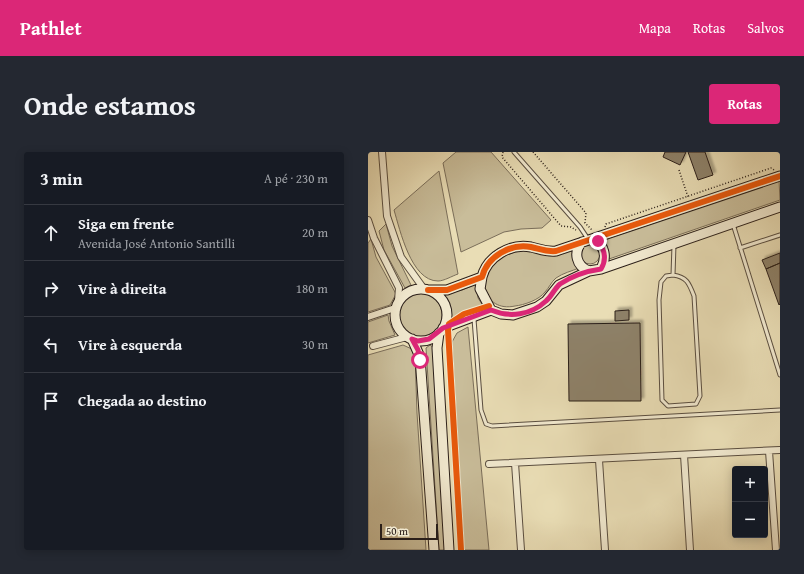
<!DOCTYPE html>
<html lang="pt">
<head>
<meta charset="utf-8">
<style>
	:root { --surface:#171b24; --page:#242831; --text:#f1f3f6; --muted:#9ea1a6; --line:#363941; --accent:#db2777 }
	body { margin:0; font-family:"Gentium Book Plus",serif; background:var(--page); color:var(--text) }
	.controls { position:absolute; right:12px; bottom:12px; display:grid; overflow:hidden; border-radius:4px; box-shadow:0 2px 10px #0003 }
	.controls button { width:36px; height:36px; display:grid; place-items:center; padding:0; border:0; border-bottom:1px solid var(--line); background:var(--surface); color:var(--text); font:20px sans-serif }
	.scale { position:absolute; left:12px; bottom:10px; width:58px; box-sizing:border-box; padding-left:4px; border:2px solid #2b1f19; border-top:0; font-size:11px; line-height:14px; white-space:nowrap; color:#2b1f19; -webkit-text-stroke:3px #f1e9cf; paint-order:stroke }
	.stop { position:absolute; width:12px; height:12px; margin:-9px; border:3px solid #db2777; border-radius:50%; background:#fff }
	.stop.end { background:#db2777; border-color:#fff; box-shadow:0 1px 4px #0008 }
	.list { margin:0; padding:0; list-style:none }
	h2 { display:flex; justify-content:space-between; align-items:center; height:52px; margin:0; padding:0 16px; font-size:17px }
	h2 small { font-size:13px; font-weight:400; color:var(--muted) }
	.list li { display:grid; grid-template-columns:26px 1fr auto; gap:12px; align-items:center; box-sizing:border-box; height:56px; padding:0 16px; border-top:1px solid var(--line) }
	.list b { display:block; font-size:15px; white-space:nowrap }
	.list p { margin:0; font-size:13px; white-space:nowrap; color:var(--muted) }
	.list em { font-size:13px; font-style:normal; color:var(--muted) }
	.icon { flex:none; width:22px; height:22px; fill:none; stroke:currentColor; stroke-width:2; stroke-linecap:round; stroke-linejoin:round }
	.map { position:relative; flex:none; width:412px; height:398px; overflow:hidden; border-radius:4px }
	header { display:flex; align-items:center; gap:24px; box-sizing:border-box; height:56px; padding:0 20px; background:var(--accent); color:#fff }
	header strong { font-size:19px }
	nav { display:flex; gap:22px; margin-inline-start:auto; font-size:14px }
	.intro { display:flex; align-items:center; justify-content:space-between; box-sizing:border-box; height:96px; padding:0 24px }
	h1 { margin:0; font-size:28px }
	.button { padding:10px 18px; border-radius:4px; background:var(--accent); color:#fff; font-size:14px; font-weight:700 }
	main { display:flex; gap:24px; padding:0 24px }
	aside { flex:1; background:var(--surface); border-radius:4px; box-shadow:0 2px 10px #0003 }
	.map>svg:first-child { display:block }
	.green { fill:#c9bd9a; stroke:#7a6e5a }
	.building { fill:#8e826a; stroke:#2b1f19; filter:url(#shadow) }
	.lines { fill:none; stroke-linecap:round; stroke-linejoin:round }
	.lane-casing { stroke:#5a4e40; stroke-width:5 }
	.street-casing { stroke:#5a4e40; stroke-width:8 }
	.secondary-casing { stroke:#2b1f19; stroke-width:11 }
	.path { stroke:#2b1f19; stroke-width:1.5; stroke-dasharray:1 2; stroke-linecap:butt }
	.lane { stroke:#f1e9cf; stroke-width:3 }
	.street { stroke:#f1e9cf; stroke-width:6 }
	.secondary { stroke:#f1e9cf; stroke-width:9 }
	.cycleway-casing { stroke:#f1e9cf; stroke-width:8 }
	.cycleway { stroke:#e8590c; stroke-width:6 }
	.route { stroke:#db2777; stroke-width:5 }
</style>
</head>
<body>
<header>
<strong>Pathlet</strong>
<nav><a>Mapa</a><a>Rotas</a><a>Salvos</a></nav>
</header>
<div class="intro"><h1>Onde estamos</h1><a class="button">Rotas</a></div>
<main>
<aside>
<h2>3 min<small>A pé · 230 m</small></h2>
<ul class="list">
<li><svg class="icon" aria-label="ahead" viewBox="0 0 24 24"><path d="M12 20V5M6 11l6-6 6 6"/></svg><div><b>Siga em frente</b><p>Avenida José Antonio Santilli</p></div><em>20 m</em></li>
<li><svg class="icon" aria-label="right" viewBox="0 0 24 24"><path d="M7 20v-9h11M14 6l5 5-5 5"/></svg><div><b>Vire à direita</b></div><em>180 m</em></li>
<li><svg class="icon" aria-label="left" viewBox="0 0 24 24"><path d="M17 20v-9H6M10 6l-5 5 5 5"/></svg><div><b>Vire à esquerda</b></div><em>30 m</em></li>
<li><svg class="icon" aria-label="arrive" viewBox="0 0 24 24"><path d="M6 21V4h12l-3 4 3 4H6"/></svg><div><b>Chegada ao destino</b></div></li>
</ul>
</aside>
<div class="map">
<svg width="412" height="398" viewBox="0 0 412 398">
	<defs>
		<filter id="shadow"><feDropShadow dx="3" dy="-3" stdDeviation="1" flood-color="#0004"/></filter>
	</defs>
	<rect width="100%" height="100%" fill="#e9ddb5"/>
	<filter id="stains"><feTurbulence type="fractalNoise" baseFrequency=".005" numOctaves="4"/><feColorMatrix values="0 0 0 0 .2 0 0 0 0 .09 0 0 0 0 .02 0 0 0 .5 -.17"/></filter>
	<radialGradient id="worn" r=".72"><stop offset=".6" stop-color="#630" stop-opacity="0"/><stop offset="1" stop-color="#630" stop-opacity=".3"/></radialGradient>
	<!-- green -->
	<path class="green" d="M88 0H123L183 68 174 76 153 77 136 80 93 100 75 11Z
		M71 19 90 122C84 124 76 129 70 129 43 129 32 78 26 58Z
		M411 28 412 48 241 107 240 97 233 87Z
		M18 72 24 94 42 131 43 133 37 136 16 98 11 79Z
		M3 87 8 105 28 142 22 153 0 160V91Z
		M212 102a10 10 0 1 1 20 0a10 10 0 1 1-20 0Z
		M205 97V109L211 116C204 119 195 121 188 126 183 130 181 136 177 140 171 148 156 153 147 154 115 161 105 121 132 106 153 94 182 98 205 97Z
		M108 132 110 146 116 155 97 159 82 170 80 154 73 142 94 138Z
		M30 163a22 22 0 1 1 44 0a22 22 0 1 1-44 0Z
		M20 163 21 169 27 183 0 191V170Z
		M100 175 121 398H96L84 190 89 181Z
		M35 193 46 198 47 203 49 261 58 398H0V203Z
		M62 193 66 196 78 398H71L58 196Z"/>
	<!-- building -->
	<path class="building" d="M297 0H318L312 13 295 5Z
		M320 0H337L345 23 330 28Z
		M412 101V111L398 117 394 108Z
		M412 111V152L411 153 398 117Z
		M261 158V168L247 169V159Z
		M272 171 273 249H201L200 172Z"/>
	<g class="lines">
		<!-- lane casing -->
		<g class="lane-casing">
			<path id="lane" d="M146 0 212 75 220 87
				M365 72 412 223
				M372 96 412 83
				M305 123 298 124 293 130 291 148 294 248 300 254 328 252 332 244 326 144C321 131 319 125 305 123L306 93
				M106 167 113 258 118 272 124 274 412 258"/>
		</g>
		<!-- street casing -->
		<g class="street-casing">
			<path id="street" d="M14 0 19 64 33 105 56 137
				M0 68 6 86 31 136 30 149
				M0 165 27 156
				M5 194 39 185
				M401 299 408 398
				M316 303 322 398
				M231 308 237 398
				M147 311 153 398
				M121 312 412 298"/>
		</g>
		<!-- secondary casing -->
		<g class="secondary-casing">
			<path id="secondary" d="M226 87C237 94 239 105 233 117
				M214 90C205 100 208 114 221 119
				M114 125 112 137 123 158
				M27 163a26 26 0 1 1 52 0a26 26 0 1 1-52 0Z
				M60 138H79L114 125C119 105 142 91 163 95 172 97 178 100 188 99L412 24
				M75 176 123 158 133 162 145 163 169 155 178 149 191 133 221 119 233 117 412 55
				M71 181 69 196 81 398
				M44 187 52 205 66 398"/>
		</g>
		<!-- path -->
		<path class="path" d="M135 0 134 5 193 74 203 75 208 78
			M165 0 218 61 217 71 224 78
			M311 18 320 45
			M237 75 238 72 403 16 406 18"/>
		<!-- lane -->
		<use href="#lane" class="lane"/>
		<!-- street -->
		<use href="#street" class="street"/>
		<!-- secondary -->
		<use href="#secondary" class="secondary"/>
		<!-- cycleway casing -->
		<g class="cycleway-casing">
			<path id="cycleway" d="M60 138H79L114 125C119 105 142 91 163 95 172 97 178 100 188 99L412 24
				M93 398 80 178 81 172 96 162 121 154"/>
		</g>
		<!-- cycleway -->
		<use href="#cycleway" class="cycleway"/>
	</g>
	<g class="lines">
		<!-- route -->
		<path class="route" d="M52 208 50 198 44 187 50 189 61 187 75 176 123 158C142 166 163 163 178 149 184 144 186 137 192 132 204 124 219 119 233 117 239 107 237 98 230 89"/>
	</g>
	<rect width="100%" height="100%" filter="url(#stains)"/>
	<rect width="100%" height="100%" fill="url(#worn)"/>
</svg>
<div class="controls">
<button>+</button>
<button>−</button>
</div>
<div class="scale">50 m</div>
<div class="stop" style="left:52px;top:208px"></div>
<div class="stop end" style="left:230px;top:89px"></div>
</div>
</main>
</body>
</html>
